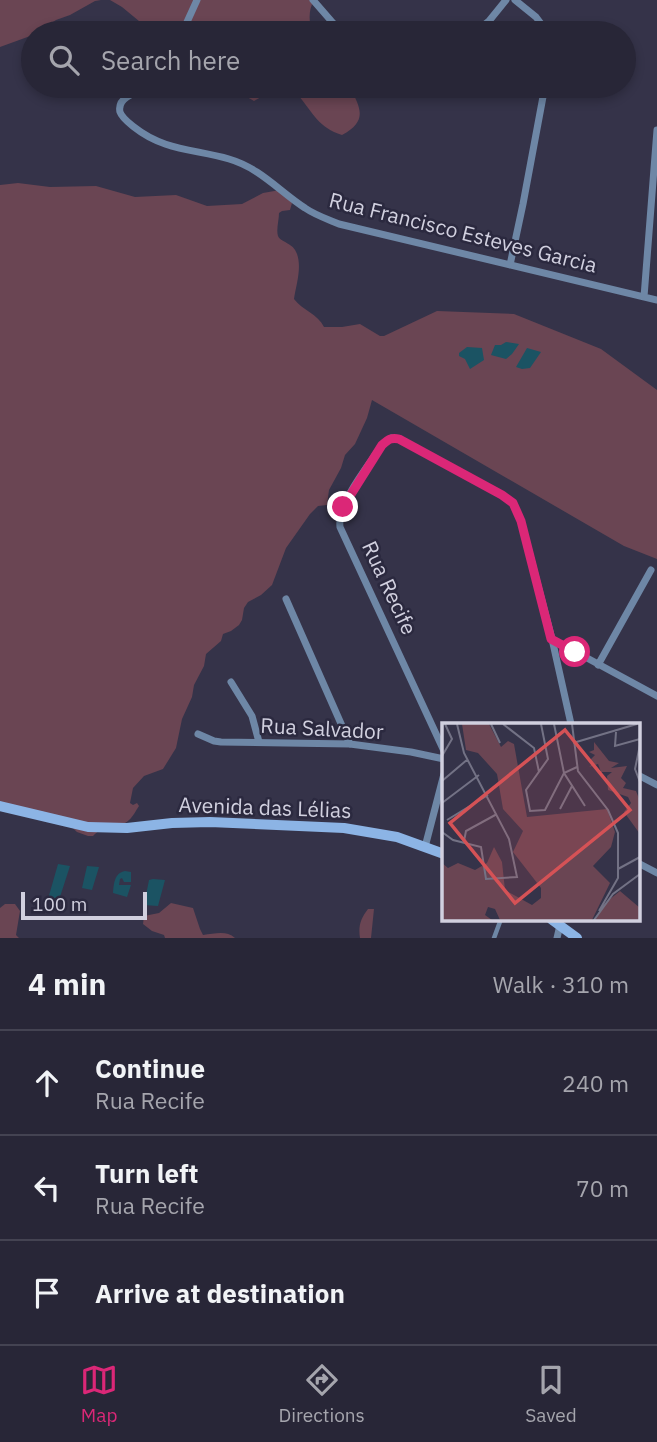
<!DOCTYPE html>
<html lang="en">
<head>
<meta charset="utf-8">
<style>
	:root { --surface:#282637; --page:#302e3f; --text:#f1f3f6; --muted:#a5a5ad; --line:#444352; --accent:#db2777 }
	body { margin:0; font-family:"IBM Plex Sans",sans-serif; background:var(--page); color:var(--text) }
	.scale { position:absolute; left:21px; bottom:18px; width:126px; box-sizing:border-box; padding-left:7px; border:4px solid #d1d0df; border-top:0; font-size:19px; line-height:24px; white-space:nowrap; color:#d1d0df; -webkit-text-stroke:5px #2b293f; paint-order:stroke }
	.stop { position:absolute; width:21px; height:21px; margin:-16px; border:5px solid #db2777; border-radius:50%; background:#fff }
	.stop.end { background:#db2777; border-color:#fff; box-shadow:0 2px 7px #0008 }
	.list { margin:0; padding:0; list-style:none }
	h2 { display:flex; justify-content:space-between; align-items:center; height:91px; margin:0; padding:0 28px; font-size:30px }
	h2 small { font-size:23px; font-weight:400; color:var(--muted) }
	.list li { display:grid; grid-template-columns:46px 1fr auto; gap:21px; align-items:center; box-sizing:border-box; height:105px; padding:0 28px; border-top:2px solid var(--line) }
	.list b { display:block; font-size:26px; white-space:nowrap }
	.list p { margin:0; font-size:23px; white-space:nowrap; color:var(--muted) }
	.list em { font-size:23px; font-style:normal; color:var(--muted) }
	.icon { flex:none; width:38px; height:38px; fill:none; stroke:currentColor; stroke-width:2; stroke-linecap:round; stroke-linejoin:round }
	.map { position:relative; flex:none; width:657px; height:938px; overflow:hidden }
	.search { position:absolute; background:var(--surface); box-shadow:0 4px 10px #0003; left:21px; right:21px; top:21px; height:77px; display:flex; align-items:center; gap:18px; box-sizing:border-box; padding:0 24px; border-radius:38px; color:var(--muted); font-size:26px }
	.sheet { height:406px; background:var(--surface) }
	nav { display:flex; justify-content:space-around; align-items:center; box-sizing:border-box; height:98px; border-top:2px solid var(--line); background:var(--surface); font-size:19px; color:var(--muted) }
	nav a { display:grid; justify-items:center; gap:4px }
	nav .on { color:var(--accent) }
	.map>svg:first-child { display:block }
	.green { fill:#6a4553 }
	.water { fill:#1b5363 }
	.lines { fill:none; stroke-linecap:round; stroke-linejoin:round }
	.lane { stroke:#6e87a6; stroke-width:4.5 }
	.street { stroke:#6e87a6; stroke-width:7 }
	.secondary { stroke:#8cb4e5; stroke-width:10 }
	.route { stroke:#db2777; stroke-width:9 }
	.labels { text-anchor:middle; stroke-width:5; stroke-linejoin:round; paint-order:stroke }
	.street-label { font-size:21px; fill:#d1d0df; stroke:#2b293f }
	.inset-road { fill:none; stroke:#737285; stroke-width:2 }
	.view { fill:#d55256; fill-opacity:0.15; stroke:#d55256; stroke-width:3.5 }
	.inset-edge { fill:none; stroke:#d1d0df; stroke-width:3.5 }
</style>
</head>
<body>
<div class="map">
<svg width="657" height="938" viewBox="0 0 657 938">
	<rect width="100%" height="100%" fill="#353349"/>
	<!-- green -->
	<path class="green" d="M0 0H101L95 1 70 15 56 20 36 33H33V35L0 47Z
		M110 0H314C308 11 309 21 312 33H174L145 26 122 7Z
		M228 86H349C361 108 368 121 342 135 319 128 313 113 298 95L268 93 254 101Z
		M18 183 50 187 96 186 135 197 176 195 207 206 242 204 263 193 280 190 289 198 292 203 290 210 282 211 279 213C279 220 276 230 278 236 281 243 293 242 297 254 302 268 296 285 294 299 302 310 318 314 324 327H342L360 324 380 336H384L437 311 514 314 601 349 657 390V559L624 546 372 400 367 418 355 444 345 455 341 468 329 490 327 505 318 506 310 514 286 548 272 585 261 595 248 602 244 608 242 620 239 625 231 631 223 634 221 641 206 654 204 666 194 685 192 697 182 719 176 748 163 769 144 776 133 788 130 803 133 805 137 803 139 806C136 810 133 817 129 820 119 830 104 824 93 836H88L77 832 65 821 0 810V185Z
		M171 903 193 908 200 929 203 935C215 934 226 930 235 938H165L164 935 152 931 143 924 144 916 159 913Z
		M5 904H15L20 911 16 935 19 938H0V908Z
		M368 909H374L371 938H360C358 926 361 918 368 909Z"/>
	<!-- water -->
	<path class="water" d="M506 342 519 344 512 354 506 359 491 355 495 345H501Z
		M467 347 482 348 484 360 470 369 465 359 459 356V353Z
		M527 348 541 352 530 368 522 369 516 367Z
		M58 864 70 866 59 900 48 899Z
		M87 866 99 867 92 890 82 888Z
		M125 871 131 872V882H124L122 878 120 879 119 885H131L127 897 113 893C114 884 114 873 125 871Z
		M153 879 165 880 158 906 144 905 149 880Z"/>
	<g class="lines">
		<!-- lane -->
		<path class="lane" d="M494 938 501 919"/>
		<!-- street -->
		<path class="street" d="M313 0 333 23 346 33
			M515 0 536 17 548 33
			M182 33 197 0
			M474 33 489 21 506 0
			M155 86C145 91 116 94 120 112 122 118 129 123 134 127 164 151 195 149 229 159 260 168 279 191 305 208 315 215 327 219 339 224L657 300
			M510 265 523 204 545 86
			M644 297 657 130
			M286 599 350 744
			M552 639 657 696
			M598 665 651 570
			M231 682 252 716 259 742
			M198 734 214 741 221 742 350 744 411 752 444 759
			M444 751 340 527C337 503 369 465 382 445L391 438 399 439 502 495 513 503 521 521 552 639 571 724
			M638 775 657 785
			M425 847 444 774
			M638 863 657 873
			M557 938 560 925"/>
		<!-- secondary -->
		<path class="secondary" d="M0 806 88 827 127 828 172 823 210 822 344 828 397 837 444 854
			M551 919 577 938"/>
	</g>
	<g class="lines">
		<!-- route -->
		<path class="route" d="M343 507 382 445C388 440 391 437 399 439L502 495 513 503 521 521 551 639 575 652"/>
	</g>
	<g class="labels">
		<!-- street labels -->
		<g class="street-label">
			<text transform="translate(463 233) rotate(14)" y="7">Rua Francisco Esteves Garcia</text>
			<text transform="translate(389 588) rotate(65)" y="7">Rua Recife</text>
			<text transform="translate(322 729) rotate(3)" y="7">Rua Salvador</text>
			<text transform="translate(265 808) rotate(2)" y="7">Avenida das Lélias</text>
		</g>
	</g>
	<!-- overview -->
	<g transform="translate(442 723)">
		<rect width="198" height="198" fill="#353349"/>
		<path d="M20 1H47L59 24 66 18 72 21 85 94 165 86 173 109 169 124 151 143 168 160 150 197H58L53 186 46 184 43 192 50 197H0V140L6 145 16 140 33 147 45 140 52 124 60 139 63 167 90 182 99 175V165L71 129 81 108 61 86 55 51 36 30 24 27ZM152 19 167 38 177 40 169 45 185 43 179 55 184 60 181 65 194 68 198 78V111L182 89 189 80 186 74 166 67 165 53 170 49H159L156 41 147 44 152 40 147 38 153 32 147 29 152 27ZM178 168 198 185V197H152L162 181Z" fill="#6a4553"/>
		<path class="inset-road" d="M49 1 58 20M61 1 92 25 97 49M99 1 106 36 84 67 88 88 103 87 122 50 135 44M112 1 122 50 143 83M130 1 136 48 166 87 176 110V155L157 188M174 9 173 23 198 16M131 20 195 1M198 22 193 46 198 59M0 33 10 16 3 1M0 58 26 36M0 80 37 52M118 86 130 63M5 97 46 72M0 109 11 117 39 124 44 156 75 154 67 116 22 30 15 1M22 118 24 108 55 91M176 146 198 134M152 197 171 171 198 151"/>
		<path class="view" d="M123 7 188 87 73 180 8 100Z"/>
		<rect width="198" height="198" class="inset-edge"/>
	</g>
</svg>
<div class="scale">100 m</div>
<div class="stop" style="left:575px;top:652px"></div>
<div class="stop end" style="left:343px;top:507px"></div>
<div class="search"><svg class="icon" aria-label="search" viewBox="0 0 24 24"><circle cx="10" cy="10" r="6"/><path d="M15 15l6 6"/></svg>Search here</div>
</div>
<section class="sheet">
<h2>4 min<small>Walk · 310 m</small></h2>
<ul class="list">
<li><svg class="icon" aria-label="ahead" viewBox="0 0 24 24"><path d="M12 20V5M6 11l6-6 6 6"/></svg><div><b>Continue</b><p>Rua Recife</p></div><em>240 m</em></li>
<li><svg class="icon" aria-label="left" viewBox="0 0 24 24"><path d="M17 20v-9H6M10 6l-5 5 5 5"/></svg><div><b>Turn left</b><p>Rua Recife</p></div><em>70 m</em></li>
<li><svg class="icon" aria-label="arrive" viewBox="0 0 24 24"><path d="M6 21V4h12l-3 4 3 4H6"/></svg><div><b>Arrive at destination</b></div></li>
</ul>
</section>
<nav>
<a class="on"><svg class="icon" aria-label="map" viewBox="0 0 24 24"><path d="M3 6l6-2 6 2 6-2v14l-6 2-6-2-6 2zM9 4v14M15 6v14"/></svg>Map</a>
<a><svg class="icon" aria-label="directions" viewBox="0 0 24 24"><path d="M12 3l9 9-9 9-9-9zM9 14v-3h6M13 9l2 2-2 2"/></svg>Directions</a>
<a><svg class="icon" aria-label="saved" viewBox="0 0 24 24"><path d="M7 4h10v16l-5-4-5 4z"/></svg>Saved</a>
</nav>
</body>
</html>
